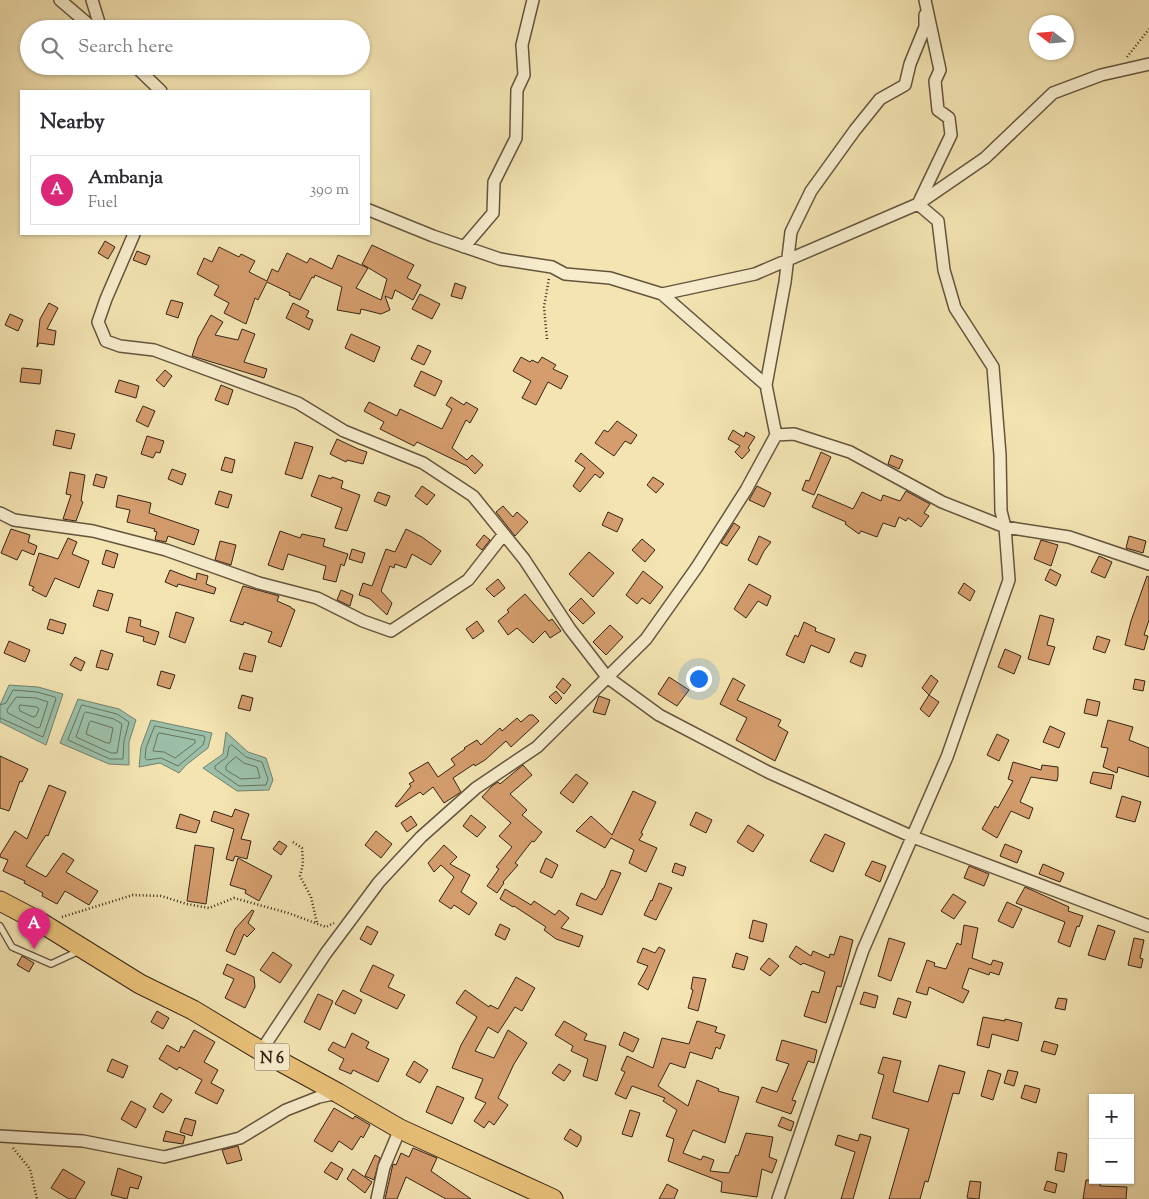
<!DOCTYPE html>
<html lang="en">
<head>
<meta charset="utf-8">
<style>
	:root { --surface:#fff; --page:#f2f2f3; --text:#2b2b33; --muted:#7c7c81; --line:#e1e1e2; --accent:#db2777 }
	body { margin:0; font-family:"Sorts Mill Goudy",serif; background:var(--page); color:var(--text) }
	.controls { position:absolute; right:15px; bottom:15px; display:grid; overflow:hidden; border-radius:0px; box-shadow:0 1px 4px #0004 }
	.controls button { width:45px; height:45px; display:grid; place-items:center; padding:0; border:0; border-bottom:1px solid var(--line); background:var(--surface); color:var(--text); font:25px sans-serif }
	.compass { position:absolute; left:1029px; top:15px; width:45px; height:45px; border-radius:50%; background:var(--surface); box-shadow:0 1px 4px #0004; rotate:286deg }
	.you { position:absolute; left:698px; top:678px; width:18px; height:18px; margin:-12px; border:4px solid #fff; border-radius:50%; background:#1a73e8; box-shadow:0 0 0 8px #1a73e833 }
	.badge { display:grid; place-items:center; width:32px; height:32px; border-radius:50%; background:var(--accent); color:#fff; font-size:16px; font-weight:700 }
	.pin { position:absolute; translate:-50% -41px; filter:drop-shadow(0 1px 2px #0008) }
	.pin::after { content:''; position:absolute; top:26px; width:18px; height:15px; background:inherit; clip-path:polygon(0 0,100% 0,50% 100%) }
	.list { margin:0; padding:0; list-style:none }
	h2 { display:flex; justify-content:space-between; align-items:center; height:65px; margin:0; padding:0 20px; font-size:21px }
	h2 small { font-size:16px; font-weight:400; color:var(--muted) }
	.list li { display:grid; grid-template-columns:32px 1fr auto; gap:15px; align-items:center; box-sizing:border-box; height:70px; margin:0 10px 10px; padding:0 10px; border:1px solid var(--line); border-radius:0px }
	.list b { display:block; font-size:19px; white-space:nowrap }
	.list p { margin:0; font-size:16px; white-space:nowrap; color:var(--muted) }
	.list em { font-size:16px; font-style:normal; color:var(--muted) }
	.icon { flex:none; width:28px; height:28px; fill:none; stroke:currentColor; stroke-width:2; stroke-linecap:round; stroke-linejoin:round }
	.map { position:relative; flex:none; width:1149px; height:1199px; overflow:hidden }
	.search { position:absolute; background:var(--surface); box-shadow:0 1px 4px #0004; left:20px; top:20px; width:350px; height:55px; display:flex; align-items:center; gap:12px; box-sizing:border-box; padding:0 18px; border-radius:28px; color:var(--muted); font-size:19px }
	.panel { position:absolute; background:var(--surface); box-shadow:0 1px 4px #0004; left:20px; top:90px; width:350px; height:145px; border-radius:0px }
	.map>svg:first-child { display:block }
	.water { fill:#9cbfa8; stroke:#73816e }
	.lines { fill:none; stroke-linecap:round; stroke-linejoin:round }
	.shore { stroke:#69725f; stroke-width:1 }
	.building { fill:#d59d6d; stroke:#362416 }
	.service-casing { stroke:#65543d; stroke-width:8 }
	.minor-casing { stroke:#65543d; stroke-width:14 }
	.primary-casing { stroke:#362416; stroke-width:21 }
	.path { stroke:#362416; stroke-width:2.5; stroke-dasharray:1 2.5; stroke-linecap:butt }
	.service { stroke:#f7edcd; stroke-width:5.5 }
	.minor { stroke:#f7edcd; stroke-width:11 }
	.primary { stroke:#eac279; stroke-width:19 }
	.labels { text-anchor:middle; stroke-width:4.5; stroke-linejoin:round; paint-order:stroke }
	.shield { fill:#f7edcd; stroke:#70604d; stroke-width:1 }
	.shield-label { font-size:16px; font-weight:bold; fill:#362416 }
</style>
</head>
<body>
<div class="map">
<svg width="1149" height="1199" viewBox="0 0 1149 1199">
	<rect width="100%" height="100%" fill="#f3e4b2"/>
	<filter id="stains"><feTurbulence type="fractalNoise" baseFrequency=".004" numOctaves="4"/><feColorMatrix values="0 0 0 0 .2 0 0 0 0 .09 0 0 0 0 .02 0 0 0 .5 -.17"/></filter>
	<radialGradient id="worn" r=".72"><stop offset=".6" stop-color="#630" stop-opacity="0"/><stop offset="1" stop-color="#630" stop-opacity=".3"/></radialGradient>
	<!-- water -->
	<path class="water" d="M9 685 38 687 63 694 46 745 0 722V705Z
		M78 699 119 709 136 720 129 742V765L109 764 60 743Z
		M151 720 212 733 208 748 186 765 179 773 160 763 139 767 141 747Z
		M226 732 248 752 266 758 273 780 269 790 237 791 203 768 223 754Z"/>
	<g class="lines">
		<!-- shore -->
		<path class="shore" d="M17 697 36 698 48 702 40 727 37 728 8 713 7 710Z
			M0 705 6 703 13 690 37 692 55 697 56 699 43 737 0 718
			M20 705 37 707 39 709 36 716 33 717 20 711 19 708Z
			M82 705 117 714 129 722 124 741 123 759H110L68 740Z
			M86 712 114 719 122 724 117 753H111L76 737 84 714Z
			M91 721 113 728 110 743H107L86 734 89 723Z
			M155 726 204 736 205 738 203 745 178 766 161 758 147 760 145 758 146 748Z
			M160 733 195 740V743L175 758 164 752 153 751 158 734Z
			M232 745 246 757 262 762 268 779 266 785 239 786 215 769V766L227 757 229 747Z
			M236 757 244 763 257 767 260 778 241 779 226 770V766Z"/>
	</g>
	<!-- building -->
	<path class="building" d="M105 241 115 247 108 259 98 253Z
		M372 245 414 265 407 278 421 285 413 300 395 290 392 299 385 296 390 310 381 314 361 309 360 314 337 310 342 287 315 275 314 278 312 277 300 300 289 295 290 293 267 282 258 300 255 298 246 324 224 313 229 303 214 295 219 286 197 274 204 258 212 262 219 247 239 257 241 254 255 261 249 272 267 281 272 269 278 272 287 253 307 263 310 258 332 269 338 255 368 268 356 288 381 300 387 279 362 264Z
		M137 251 150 256 146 265 133 260Z
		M455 283 466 287 462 299 451 296Z
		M420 294 440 304 432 319 412 309Z
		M171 300 183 303 178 318 166 314Z
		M49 303 58 308 47 329 56 331 54 345 39 343 37 347 40 319Z
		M293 303 309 311 306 317 313 320 309 330 286 318Z
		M10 314 23 320 18 331 5 325Z
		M211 315 223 322 215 335 238 340 242 329 255 334 244 362 267 369 264 378 192 356 198 338Z
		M351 334 380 347 374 362 345 348Z
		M418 345 431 351 424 365 411 359Z
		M521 357 530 362 532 360 538 363 542 357 556 365 553 369 568 376 561 389 548 382 536 405 522 398 531 381 513 371Z
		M22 368 42 370 40 384 20 382Z
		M165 370 172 376 164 387 156 380Z
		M421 371 442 381 435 396 414 386Z
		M119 380 139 386 136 398 115 392Z
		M221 385 233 390 228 405 215 400Z
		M451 397 464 405 466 402 478 409 470 423 466 420 452 448 467 460 472 455 483 465 475 474 467 466 417 442 414 446 380 429 384 422 364 411 369 402 397 416 400 409 442 429 452 409 446 405Z
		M143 406 155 411 148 427 136 421Z
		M617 421 637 435 631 444 625 441 614 456 595 443 604 430 608 432Z
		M56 430 75 434 71 449 53 445Z
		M733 430 744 437 746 432 755 437 748 448 750 450 742 459 735 452 740 446 728 439Z
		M147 436 164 441 160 453 156 452 153 458 141 454Z
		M337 439 358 449 367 452 363 464 347 460 346 462 330 454Z
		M295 442 313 447 302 479 285 474Z
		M821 452 831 457 814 495 802 490 806 480 809 481Z
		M581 453 604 473 600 478 595 474 580 492 573 486 585 468 575 461Z
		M891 455 903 460 899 469 888 464Z
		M225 457 235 460 232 473 221 470Z
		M172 469 186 474 182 485 168 479Z
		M70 472 85 475 81 501 83 502 76 521 63 519 71 495 66 494Z
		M96 474 107 477 104 488 93 485Z
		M319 475 331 479 332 477 343 481 341 488 360 495 347 531 335 528 342 508 311 496Z
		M653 477 664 484 656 493 647 485Z
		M422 486 435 495 427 505 415 496Z
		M757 486 771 493 764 507 749 500Z
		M219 491 232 495 228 508 215 504Z
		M906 491 930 504 924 513 929 516 921 527 908 518 906 521 899 517 895 527 883 523 877 537 861 531 859 534 845 524 846 522 812 507 818 494 853 509 862 492 881 501 883 495 900 501Z
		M378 492 390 496 386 506 374 501Z
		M118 495 151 503 149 513 199 530 194 545 168 536 166 542 156 540 155 539 157 532 154 531 155 529 127 522 130 510 116 507Z
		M503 506 513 517 517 512 528 522 515 536 496 512Z
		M608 512 623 519 617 532 602 525Z
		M734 523 740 527 727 546 721 543Z
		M11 529 30 535 28 542 37 546 34 555 22 550 17 560 1 553Z
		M406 529 422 537 441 551 431 565 412 554 406 568 395 564 394 568 390 566 381 591 392 603 387 615 370 599 359 595 363 583 372 586 386 549 395 552Z
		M280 531 300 538 302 534 325 539 323 546 348 554 344 566 341 564 336 582 323 579 326 566 288 554 283 570 268 565Z
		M484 535 490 540 482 550 476 545Z
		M759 536 771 542 764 551 757 565 748 560Z
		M1129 536 1146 541 1143 553 1126 548Z
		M68 538 77 542 72 554 89 561 79 588 55 578 46 597 32 590 34 587 29 585 39 553 58 559Z
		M642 539 655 550 645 562 632 550Z
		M1041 540 1058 545 1051 566 1034 559Z
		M220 541 236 545 231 565 215 560Z
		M352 549 365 553 362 563 349 559Z
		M106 550 118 554 114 568 102 564Z
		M589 552 614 573 593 597 569 574Z
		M1099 556 1112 562 1105 578 1091 572Z
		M1050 569 1061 575 1056 586 1045 580Z
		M170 570 196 580 197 573 208 576 206 584 216 588 214 594 178 584 177 587 165 582Z
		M643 571 663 587 650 604 642 598 637 604 626 595Z
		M1147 576 1149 577V620L1144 635 1148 636 1144 650 1125 645 1131 621Z
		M498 579 505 588 494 597 486 589Z
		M964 583 975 591 970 601 958 593Z
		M749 584 771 596 767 606 758 601 746 618 734 609Z
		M243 586 279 596 277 601 291 607V608L295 610 281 647 268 642 272 632 244 622 243 625 230 621Z
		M98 590 113 594 108 611 93 606Z
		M341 590 353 595 350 606 337 600Z
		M525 594 549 621 552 619 561 631 550 638 545 631 533 643 517 628 508 635 498 621 509 612 507 610Z
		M581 598 595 613 583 624 569 610Z
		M176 612 194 618 185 643 169 637Z
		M1040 615 1054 619 1047 645 1055 647 1049 665 1028 659Z
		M129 617 141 620 140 626 159 632 155 645 143 641 144 637 126 632Z
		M50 619 66 624 63 634 47 629Z
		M477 621 484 631 473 639 466 629Z
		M804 622 816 628 815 631 835 639 829 653 811 645 804 663 786 655 795 635 798 637Z
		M610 625 623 637 606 655 593 642Z
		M1097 636 1110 640 1105 653 1093 649Z
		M9 641 30 650 25 662 4 653Z
		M1005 649 1021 656 1014 674 998 667Z
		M101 650 113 654 108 670 96 667Z
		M855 652 866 655 862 667 850 662Z
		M244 653 256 656 252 672 239 669Z
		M75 657 85 662 81 671 70 665Z
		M161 671 175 675 170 689 157 685Z
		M931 675 938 681 929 695 922 688Z
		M669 677 689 690 677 706 658 694Z
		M563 678 571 685 564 694 556 687Z
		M733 678 745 685 737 700 781 720 778 726 788 732 775 761 736 740 747 718 720 704Z
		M1135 679 1145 681 1143 691 1133 689Z
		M556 691 562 698 556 704 549 697Z
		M242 695 253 698 250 711 238 708Z
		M929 695 939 702 929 717 920 709Z
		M599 696 610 700 605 715 593 712Z
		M1087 699 1100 702 1097 716 1084 713Z
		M529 715H533L539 721 511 747 506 741 485 760 475 766 474 764 453 778 461 792 444 803 433 787 423 795 420 792 397 807 395 806 411 786 409 784 414 781 409 773 428 762 438 777 455 765 451 759 465 749 464 748 477 740 481 745 500 728 502 731 517 718 521 722Z
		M1108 720 1133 727 1129 740 1149 748V777L1118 767 1117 773 1103 767 1108 748 1101 747Z
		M1050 726 1065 733 1059 748 1043 742Z
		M997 734 1009 740 999 761 987 755Z
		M0 756 28 769 22 782 20 781 9 811 0 808Z
		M1013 762 1041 770 1042 765 1058 767V776L1057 781 1031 777 1020 802 1033 808 1029 819 1011 811 997 838 982 829 995 806 998 808 1013 781 1008 779Z
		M523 765 532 775 510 794 527 810 522 815 542 832 534 842 532 841 515 863 518 865 503 882 504 883 497 893 487 886 499 869 496 867 512 847 499 836 511 823 482 797 492 786 498 782 500 784Z
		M1093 772 1114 775 1111 789 1090 783Z
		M576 774 588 783 573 803 560 793Z
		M49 785 66 792 48 836 46 835 26 866 46 877 63 853 74 860 66 872 98 891 89 905 65 891 57 904 42 896 43 893 24 883 25 881 3 871 8 860 0 857V855L15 831 27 839Z
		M633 791 656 802 641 833 643 834 639 840 657 848 646 872 629 863 634 850 611 838 605 848 576 831 591 816 612 835Z
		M1122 796 1141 802 1135 822 1116 817Z
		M235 809 249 814 241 839 251 841 247 859 235 856 233 861 226 859 234 829 211 821 214 811 232 817Z
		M696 812 712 820 706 833 690 825Z
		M180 814 200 821 196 833 176 828Z
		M471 815 486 827 477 837 463 826Z
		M411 816 417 825 407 832 401 823Z
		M748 825 764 835 753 852 737 842Z
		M376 831 392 844 381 858 365 845Z
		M825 834 845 843 833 872 810 861Z
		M279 841 287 846 281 855 273 849Z
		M1005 844 1022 851 1017 863 1000 856Z
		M195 845 214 848 206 904 187 901Z
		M444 845 457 857 450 864 470 875 461 892 477 903 469 915 454 905 451 909 439 901 454 877 441 865 434 872 428 863Z
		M238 858 272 876 259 901 245 893 246 890 230 885Z
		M546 858 558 865 552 878 540 872Z
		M872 861 886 866 880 882 865 875Z
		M675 863 686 867 683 876 672 872Z
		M1043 864 1064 873 1060 882 1039 874Z
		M969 866 989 874 984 886 964 878Z
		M611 870 621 873 602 915 576 905 581 893 596 900 603 888H604Z
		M659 883 672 888 656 920 644 915 651 900 652 901Z
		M1025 887 1069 907 1068 911 1083 916 1079 927 1077 926 1070 947 1058 942 1065 922 1016 903Z
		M505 889 531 905 534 901 555 915 559 910 569 918 561 928 583 936 579 947 556 939 544 930 546 927 514 906 513 907 500 899Z
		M953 894 966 902 954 919 941 911Z
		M1007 902 1022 909 1013 928 998 921Z
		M252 910 254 911 248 923 255 929 247 937 244 934 235 955 226 951 235 929Z
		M753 920 767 924 763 942 749 938Z
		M500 924 510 929 505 940 495 935Z
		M964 925 978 928 972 958 991 965 993 960 1003 963 999 975 990 972 989 975 969 968 962 988 969 991 963 1003 929 987 927 995 916 992 927 960 935 963 934 966 946 969 957 943 961 945Z
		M1098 925 1115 931 1105 960 1088 955Z
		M367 926 378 932 371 945 360 939Z
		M840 936 853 940 841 987 837 986 826 1023 804 1016 812 991 819 993 825 972 803 963 801 965 789 957 796 946 811 956 813 951 829 958 830 954 834 955Z
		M889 938 905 943 891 981 878 976Z
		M1134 938 1144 940 1140 958 1143 959 1141 968 1128 965Z
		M659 947 665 950 648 990 638 984 648 966 637 962 643 948 655 953Z
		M273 952 292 965 280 983 260 970Z
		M736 953 748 957 744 970 732 967Z
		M22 956 34 963 29 972 17 965Z
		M769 958 779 966 770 976 760 969Z
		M227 964 254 977 255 987 245 1008 225 998 234 979 223 974Z
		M373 965 394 975 388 987 405 995 397 1009 360 991Z
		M516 977 535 988 522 1011 515 1007 498 1033 488 1027 475 1051 494 1058 508 1030 527 1043 514 1064 498 1098 508 1105 494 1125 489 1121 484 1128 474 1121 486 1103 475 1098 483 1079 452 1068 461 1045 477 1017 456 1003 465 990 489 1007 490 1005 498 1009Z
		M693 977 706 979 698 1011 688 1008 693 990 691 989Z
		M343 990 362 1000 355 1014 335 1004Z
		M864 992 878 996 875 1008 860 1004Z
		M318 994 333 1001 320 1030 304 1022Z
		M898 998 911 1002 906 1018 893 1014Z
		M1058 998 1067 999 1065 1010 1055 1008Z
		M157 1011 169 1018 163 1029 151 1022Z
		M983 1017 1005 1021V1019L1022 1023 1018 1041 992 1034 989 1048 977 1045Z
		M564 1021 587 1034 584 1040 606 1046 597 1081 583 1076 588 1059 571 1051 573 1046 555 1035Z
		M697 1021 717 1027 715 1032 725 1035 720 1049 716 1047 712 1059 690 1052 685 1068 670 1063 658 1086 688 1106 697 1080 719 1089 718 1091 739 1097 725 1143 693 1130 683 1153 701 1160 703 1156 714 1160 710 1171 729 1173 736 1155 738 1156 746 1133 773 1137 769 1157 777 1160 772 1173 762 1169 757 1197 721 1192 722 1182 668 1161 674 1139 666 1136 677 1110 663 1101 665 1098 632 1086 626 1099 615 1094 625 1072 621 1070 627 1056 653 1068 662 1038 689 1044Z
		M194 1030 215 1042 204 1062 218 1070 211 1083 224 1090 217 1104 195 1093 202 1080 179 1067 177 1070 159 1059 167 1045 179 1052 181 1046 184 1048Z
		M624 1032 639 1039 633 1052 619 1045Z
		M352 1033 369 1042 366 1048 389 1059 378 1082 353 1070 351 1074 339 1069 344 1059 328 1050 333 1042 345 1048Z
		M782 1040 817 1050 814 1063 808 1061 792 1100 796 1101 791 1114 756 1102 762 1087 777 1092 789 1064 776 1060Z
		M1044 1041 1058 1045 1055 1055 1041 1051Z
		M883 1057 901 1061 893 1092 928 1102 939 1065 965 1072 959 1094 953 1093 928 1182 925 1181 920 1199H889L909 1129 872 1118 884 1075 878 1073Z
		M112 1059 128 1066 123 1078 107 1071Z
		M414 1061 428 1070 420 1083 406 1075Z
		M559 1064 571 1071 564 1081 552 1073Z
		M988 1070 1001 1074 993 1100 981 1096Z
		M1008 1070 1018 1072 1014 1086 1004 1083Z
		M1025 1085 1040 1089 1036 1103 1021 1098Z
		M437 1086 464 1098 452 1124 426 1112Z
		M161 1093 172 1100 163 1113 153 1107Z
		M131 1101 146 1109 136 1128 121 1119Z
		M334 1108 353 1119 355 1116 370 1125 363 1138 361 1136 352 1150 339 1141 332 1152 314 1141Z
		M630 1110 640 1113 632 1137 622 1134Z
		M782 1117 794 1122 791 1131 778 1126Z
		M185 1118 196 1121 192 1136 180 1132Z
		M570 1129 581 1136V1140L577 1147 564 1139Z
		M166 1131 185 1136 183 1144 163 1141Z
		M860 1134 871 1137 853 1199H841L855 1152 835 1145 838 1135 858 1141Z
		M238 1146 242 1160 227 1164 222 1150Z
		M413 1148 437 1158 431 1171 471 1199H446L406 1177 397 1199H385L393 1164 396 1165 401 1153 409 1157Z
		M1058 1152 1067 1154 1064 1172 1055 1170Z
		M375 1155 380 1158 374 1180 365 1176Z
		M331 1162 343 1169 337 1180 324 1172Z
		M118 1168 142 1177 138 1189 130 1187 127 1199 111 1195Z
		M63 1169 85 1182 75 1199H69L51 1188Z
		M353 1169 372 1182 365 1193 347 1179Z
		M1086 1180H1101L1100 1186 1127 1187 1126 1199H1083Z
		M970 1181 981 1182 979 1199 967 1198Z
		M1047 1181 1057 1184 1055 1193 1044 1190Z
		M667 1184 678 1190 674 1199H659Z"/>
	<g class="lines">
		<!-- service casing -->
		<g class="service-casing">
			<path id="service" d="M0 926 12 947 51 964 79 951"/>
		</g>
		<!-- minor casing -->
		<g class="minor-casing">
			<path id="minor" d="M60 0 94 29
				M92 0 101 29
				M135 66 161 91
				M369 210 433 236 500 259 552 267 565 274 610 278 662 294 766 385 776 435 794 434 850 452 942 502 1005 527 1069 537 1149 564
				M134 234 106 299 98 322 106 341 120 346 154 350 298 403 344 431 423 463 473 496 524 559 570 629 607 677 659 715 768 772 913 837 1149 926
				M464 247 493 213 494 182 516 138 517 90 524 75 522 45 533 0
				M662 294 755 274 918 204 985 158 1053 93 1101 75 1149 64
				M766 385 785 282 791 232 811 191 855 130 880 99 905 85 910 64 925 27V15
				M0 513 14 520 93 531 166 550 259 583 317 598 363 621 391 631 468 580 504 534
				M261 1051 326 953 379 882 421 837 476 788 537 747 646 639 697 567 746 490 776 435
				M0 1136 83 1141 164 1157 240 1138 286 1110 319 1097 338 1093
				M377 1199 384 1167 400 1129
				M778 1199 863 950 947 757 1009 580 1005 527 1001 511 1000 455 993 367 955 308 944 270 938 221 918 204 951 135 949 118 938 110 935 81 940 70 925 0"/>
		</g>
		<!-- primary casing -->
		<g class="primary-casing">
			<path id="primary" d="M0 901 40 922 140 984 193 1010 261 1051 338 1093 400 1129 553 1199"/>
		</g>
		<!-- path -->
		<path class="path" d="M1127 57 1149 29
			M547 339 544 307 549 278
			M293 842 302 848 303 864 300 876 311 897 317 923
			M62 917 133 895 161 896 187 904 209 908 234 898 288 913 326 927 334 923
			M13 1148 30 1169 37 1199"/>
		<!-- service -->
		<use href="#service" class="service"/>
		<!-- minor -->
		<use href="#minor" class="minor"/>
		<!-- primary -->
		<use href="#primary" class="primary"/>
	</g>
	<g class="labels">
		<!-- shield labels -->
		<rect class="shield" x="254.5" y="1043.5" width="35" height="27" rx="4"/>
		<g class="shield-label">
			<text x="272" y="1063">N 6</text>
		</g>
	</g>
	<rect width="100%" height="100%" filter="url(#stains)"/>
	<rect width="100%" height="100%" fill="url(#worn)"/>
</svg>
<div class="controls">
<button>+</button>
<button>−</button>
</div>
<svg class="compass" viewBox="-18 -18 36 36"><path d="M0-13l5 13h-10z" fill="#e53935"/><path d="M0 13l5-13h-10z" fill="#7c7c81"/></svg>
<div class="you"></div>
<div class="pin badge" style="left:34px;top:949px">A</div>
<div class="search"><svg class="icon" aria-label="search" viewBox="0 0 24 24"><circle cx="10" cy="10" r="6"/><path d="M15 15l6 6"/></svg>Search here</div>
<section class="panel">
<h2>Nearby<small></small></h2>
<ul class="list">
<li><span class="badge">A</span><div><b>Ambanja</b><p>Fuel</p></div><em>390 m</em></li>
</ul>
</section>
</div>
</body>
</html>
